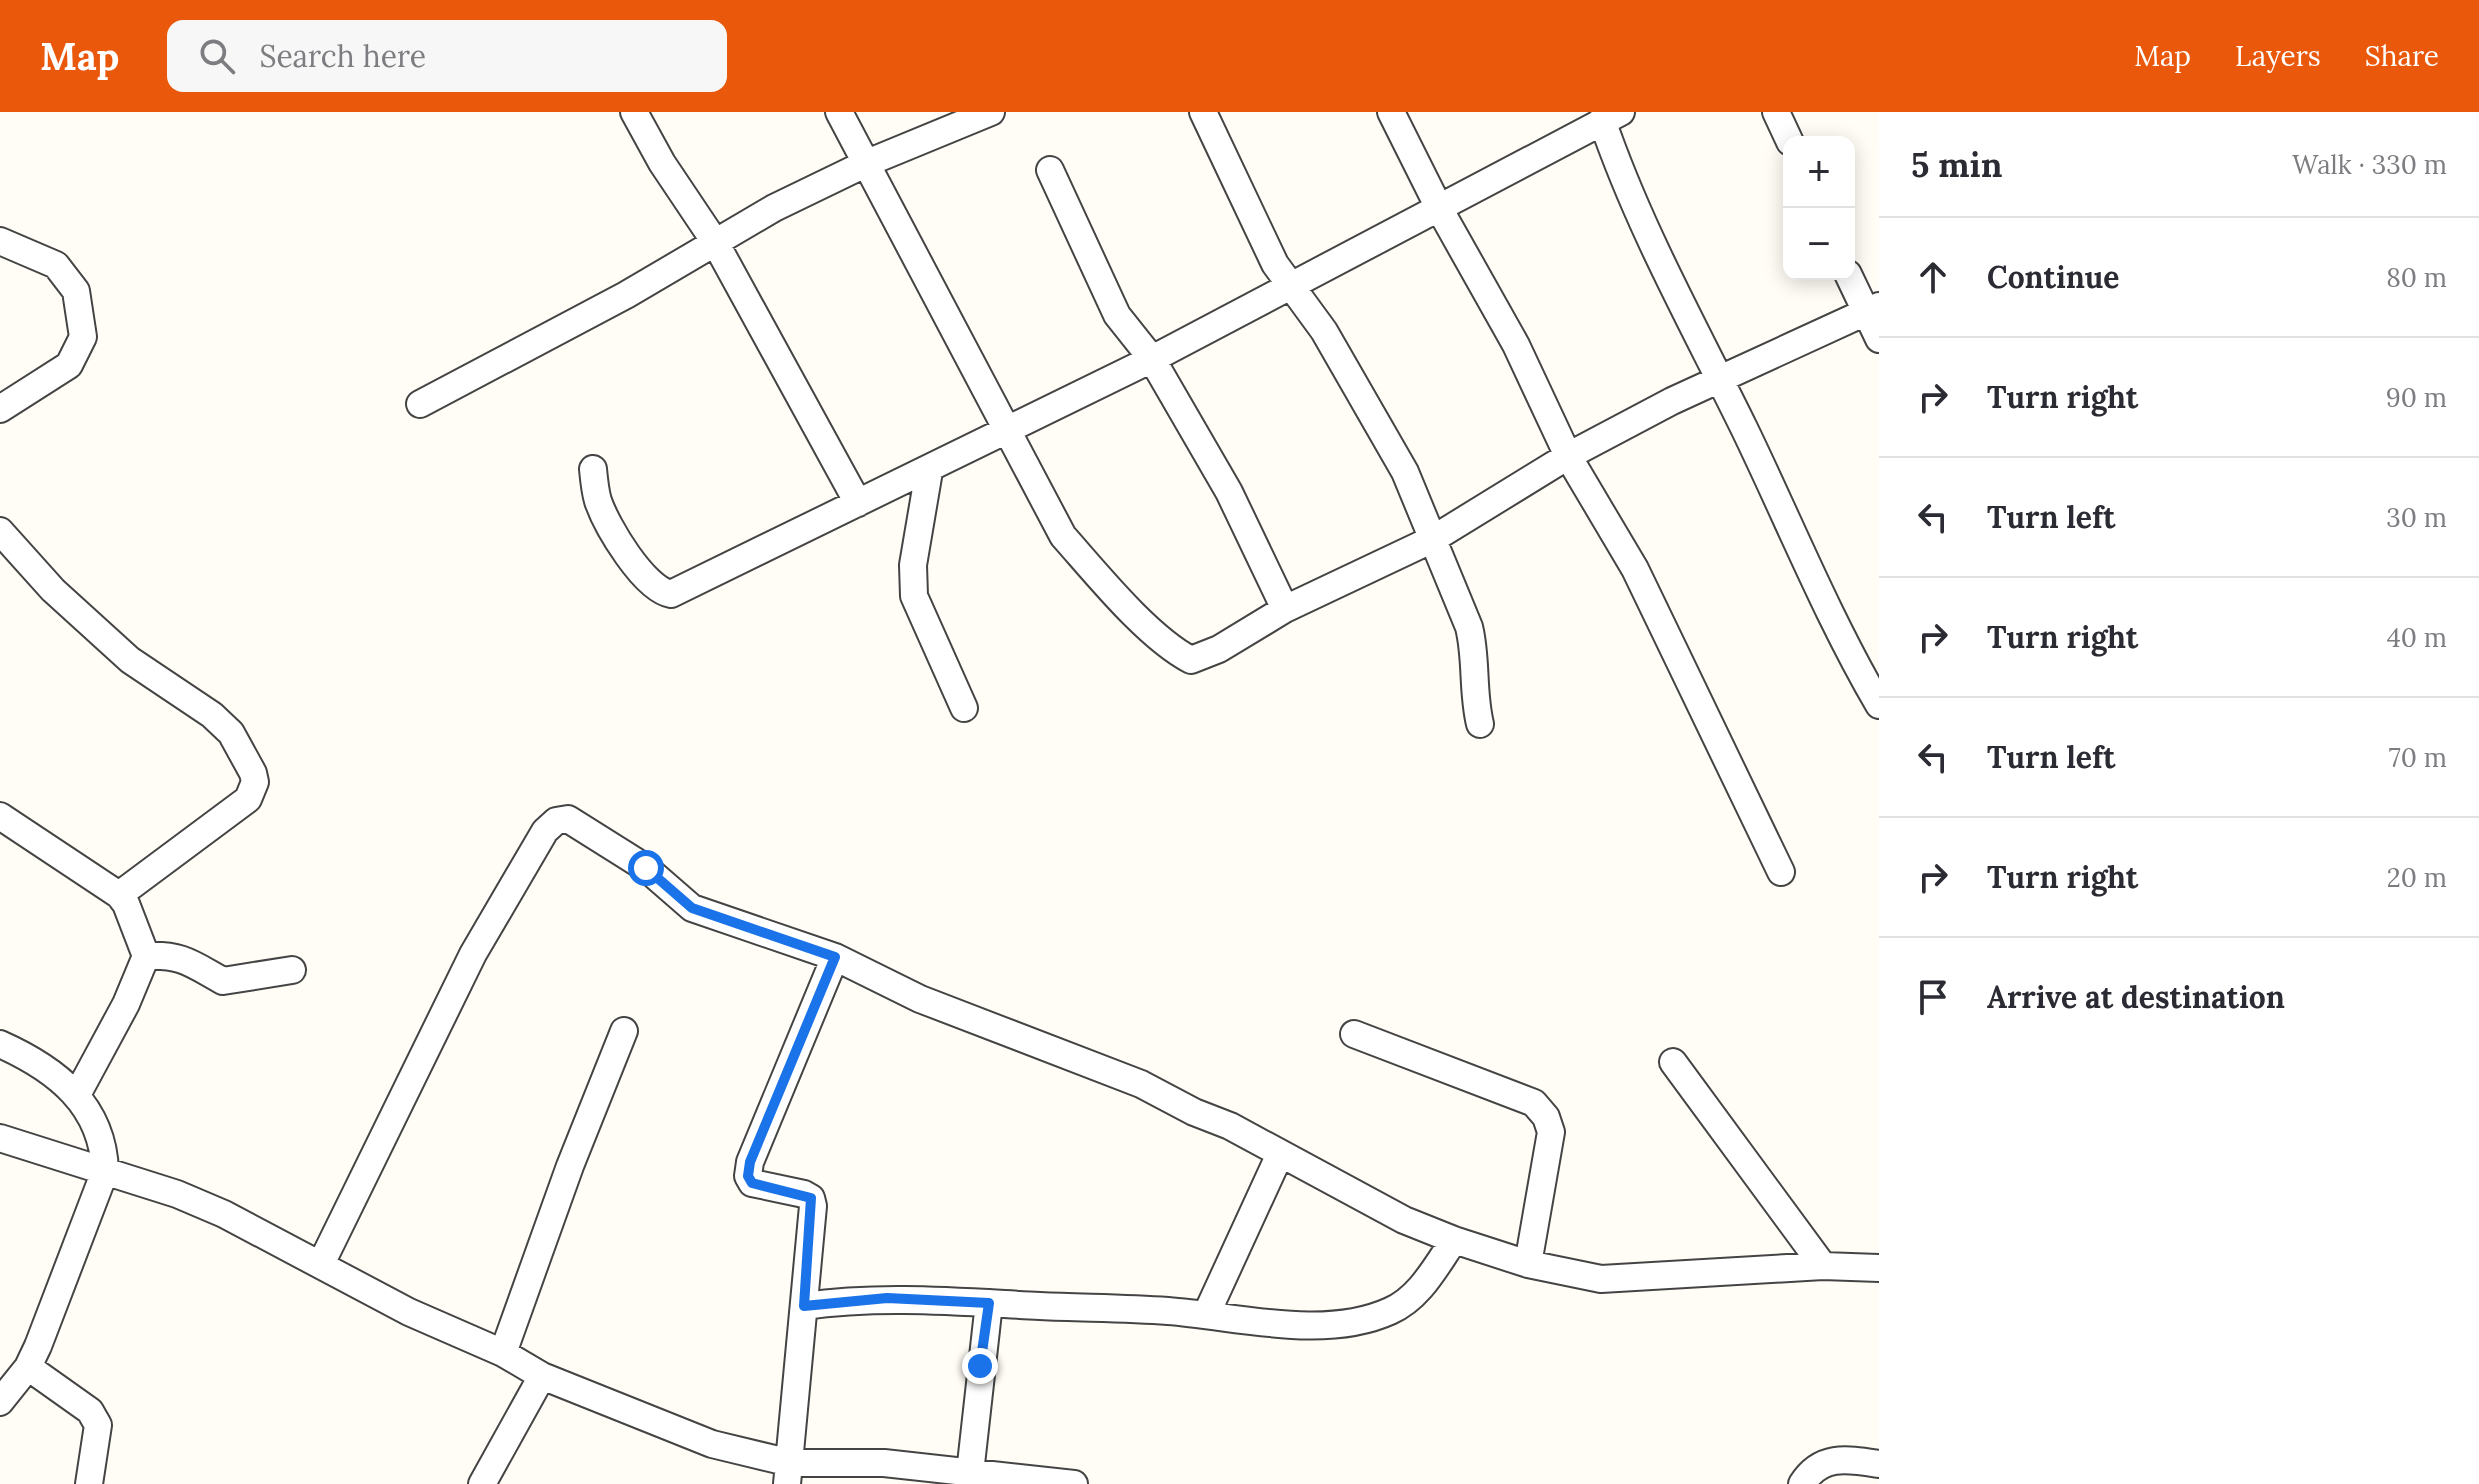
<!DOCTYPE html>
<html lang="en">
<head>
<meta charset="utf-8">
<style>
	:root { --surface:#fff; --page:#f7f7f7; --text:#2b2b33; --muted:#7c7c81; --line:#e1e1e2; --accent:#ea580c }
	body { margin:0; font-family:Lora,serif; background:var(--page); color:var(--text) }
	.controls { position:absolute; right:24px; top:24px; display:grid; overflow:hidden; border-radius:16px; box-shadow:0 4px 20px #0003 }
	.controls button { width:72px; height:72px; display:grid; place-items:center; padding:0; border:0; border-bottom:2px solid var(--line); background:var(--surface); color:var(--text); font:40px sans-serif }
	.stop { position:absolute; width:24px; height:24px; margin:-18px; border:6px solid #1a73e8; border-radius:50%; background:#fff }
	.stop.end { background:#1a73e8; border-color:#fff; box-shadow:0 2px 8px #0008 }
	.list { margin:0; padding:0; list-style:none }
	h2 { display:flex; justify-content:space-between; align-items:center; height:104px; margin:0; padding:0 32px; font-size:34px }
	h2 small { font-size:26px; font-weight:400; color:var(--muted) }
	.list li { display:grid; grid-template-columns:52px 1fr auto; gap:24px; align-items:center; box-sizing:border-box; height:120px; padding:0 32px; border-top:2px solid var(--line) }
	.list b { display:block; font-size:30px; white-space:nowrap }
	.list em { font-size:26px; font-style:normal; color:var(--muted) }
	.icon { flex:none; width:44px; height:44px; fill:none; stroke:currentColor; stroke-width:2; stroke-linecap:round; stroke-linejoin:round }
	.map { position:relative; flex:none; width:1879px; height:1372px; overflow:hidden }
	header { display:flex; align-items:center; gap:48px; box-sizing:border-box; height:112px; padding:0 40px; background:var(--accent); color:#fff }
	header strong { font-size:38px }
	nav { display:flex; gap:44px; margin-inline-start:auto; font-size:28px }
	.search { width:560px; height:72px; background:var(--page); display:flex; align-items:center; gap:20px; box-sizing:border-box; padding:0 28px; border-radius:16px; color:var(--muted); font-size:30px }
	main { display:flex }
	aside { flex:1; background:var(--surface) }
	.map>svg:first-child { display:block }
	.lines { fill:none; stroke-linecap:round; stroke-linejoin:round }
	.minor-casing { stroke:#444; stroke-width:30 }
	.minor { stroke:#fff; stroke-width:26 }
	.route { stroke:#1a73e8; stroke-width:10 }
</style>
</head>
<body>
<header>
<strong>Map</strong>
<div class="search"><svg class="icon" aria-label="search" viewBox="0 0 24 24"><circle cx="10" cy="10" r="6"/><path d="M15 15l6 6"/></svg>Search here</div>
<nav><a>Map</a><a>Layers</a><a>Share</a></nav>
</header>
<main>
<div class="map">
<svg width="1879" height="1372" viewBox="0 0 1879 1372">
	<rect width="100%" height="100%" fill="#fffdf5"/>
	<g class="lines">
		<!-- minor casing -->
		<g class="minor-casing">
			<path id="minor" d="M634 0 662 51 715 130 858 391
				M839 0 1063 424C1096 461 1147 525 1191 548L1219 537 1285 497 1433 427 1568 344 1672 289 1879 194
				M1203 0 1275 152 1324 219 1405 360 1469 515C1477 547 1472 579 1480 612
				M1391 0 1439 96 1516 233 1568 344 1635 457 1781 760
				M1776 0 1790 30
				M1602 8C1639 116 1694 214 1744 316 1789 409 1827 504 1879 593
				M1050 58 1117 203 1152 247 1229 380 1285 497
				M0 129 56 153 76 179 83 225 69 253 0 297
				M1848 162 1879 227
				M420 292 626 183 774 96 867 51 991 0
				M593 357C594 368 595 379 598 389 607 415 644 477 671 482L1152 247 1621 0
				M929 359 913 453 914 484 964 596
				M0 419 53 478 130 548 212 603 231 621 253 661 255 670 248 687 119 783
				M0 704 119 783 126 792 146 844 126 892 78 981
				M146 844C182 842 192 852 223 869L292 858
				M1354 922 1534 991 1546 1005 1551 1020 1528 1152
				M0 932C56 957 103 993 105 1059L38 1234 28 1255 0 1290
				M1673 950 1823 1154
				M0 1026 177 1082 224 1102 409 1200 503 1241 542 1264 712 1332 791 1351H884L1074 1372
				M321 1152 473 842 545 719 556 709 568 707 646 756 692 796 835 845 920 887 1141 972 1194 1000 1230 1014 1404 1108 1454 1128 1528 1152 1601 1167 1823 1154 1879 1156
				M804 1194C883 1183 960 1190 1040 1194 1083 1196 1125 1196 1168 1199 1236 1204 1324 1229 1390 1199 1420 1186 1436 1154 1454 1128
				M1206 1203 1280 1042
				M503 1241 570 1054 624 919
				M28 1255 90 1299 98 1313 89 1372
				M970 1361 989 1191
				M482 1372 542 1264
				M787 1372 813 1094 811 1086 804 1082 752 1071 748 1064 750 1050 835 845
				M1802 1372C1821 1342 1847 1347 1879 1352"/>
		</g>
		<!-- minor -->
		<use href="#minor" class="minor"/>
	</g>
	<g class="lines">
		<!-- route -->
		<path class="route" d="M646 756 692 796 835 845 750 1050 748 1064 752 1071 811 1086 804 1194 887 1186 989 1191 980 1254"/>
	</g>
</svg>
<div class="controls">
<button>+</button>
<button>−</button>
</div>
<div class="stop" style="left:646px;top:756px"></div>
<div class="stop end" style="left:980px;top:1254px"></div>
</div>
<aside>
<h2>5 min<small>Walk · 330 m</small></h2>
<ul class="list">
<li><svg class="icon" aria-label="ahead" viewBox="0 0 24 24"><path d="M12 20V5M6 11l6-6 6 6"/></svg><div><b>Continue</b></div><em>80 m</em></li>
<li><svg class="icon" aria-label="right" viewBox="0 0 24 24"><path d="M7 20v-9h11M14 6l5 5-5 5"/></svg><div><b>Turn right</b></div><em>90 m</em></li>
<li><svg class="icon" aria-label="left" viewBox="0 0 24 24"><path d="M17 20v-9H6M10 6l-5 5 5 5"/></svg><div><b>Turn left</b></div><em>30 m</em></li>
<li><svg class="icon" aria-label="right" viewBox="0 0 24 24"><path d="M7 20v-9h11M14 6l5 5-5 5"/></svg><div><b>Turn right</b></div><em>40 m</em></li>
<li><svg class="icon" aria-label="left" viewBox="0 0 24 24"><path d="M17 20v-9H6M10 6l-5 5 5 5"/></svg><div><b>Turn left</b></div><em>70 m</em></li>
<li><svg class="icon" aria-label="right" viewBox="0 0 24 24"><path d="M7 20v-9h11M14 6l5 5-5 5"/></svg><div><b>Turn right</b></div><em>20 m</em></li>
<li><svg class="icon" aria-label="arrive" viewBox="0 0 24 24"><path d="M6 21V4h12l-3 4 3 4H6"/></svg><div><b>Arrive at destination</b></div></li>
</ul>
</aside>
</main>
</body>
</html>
